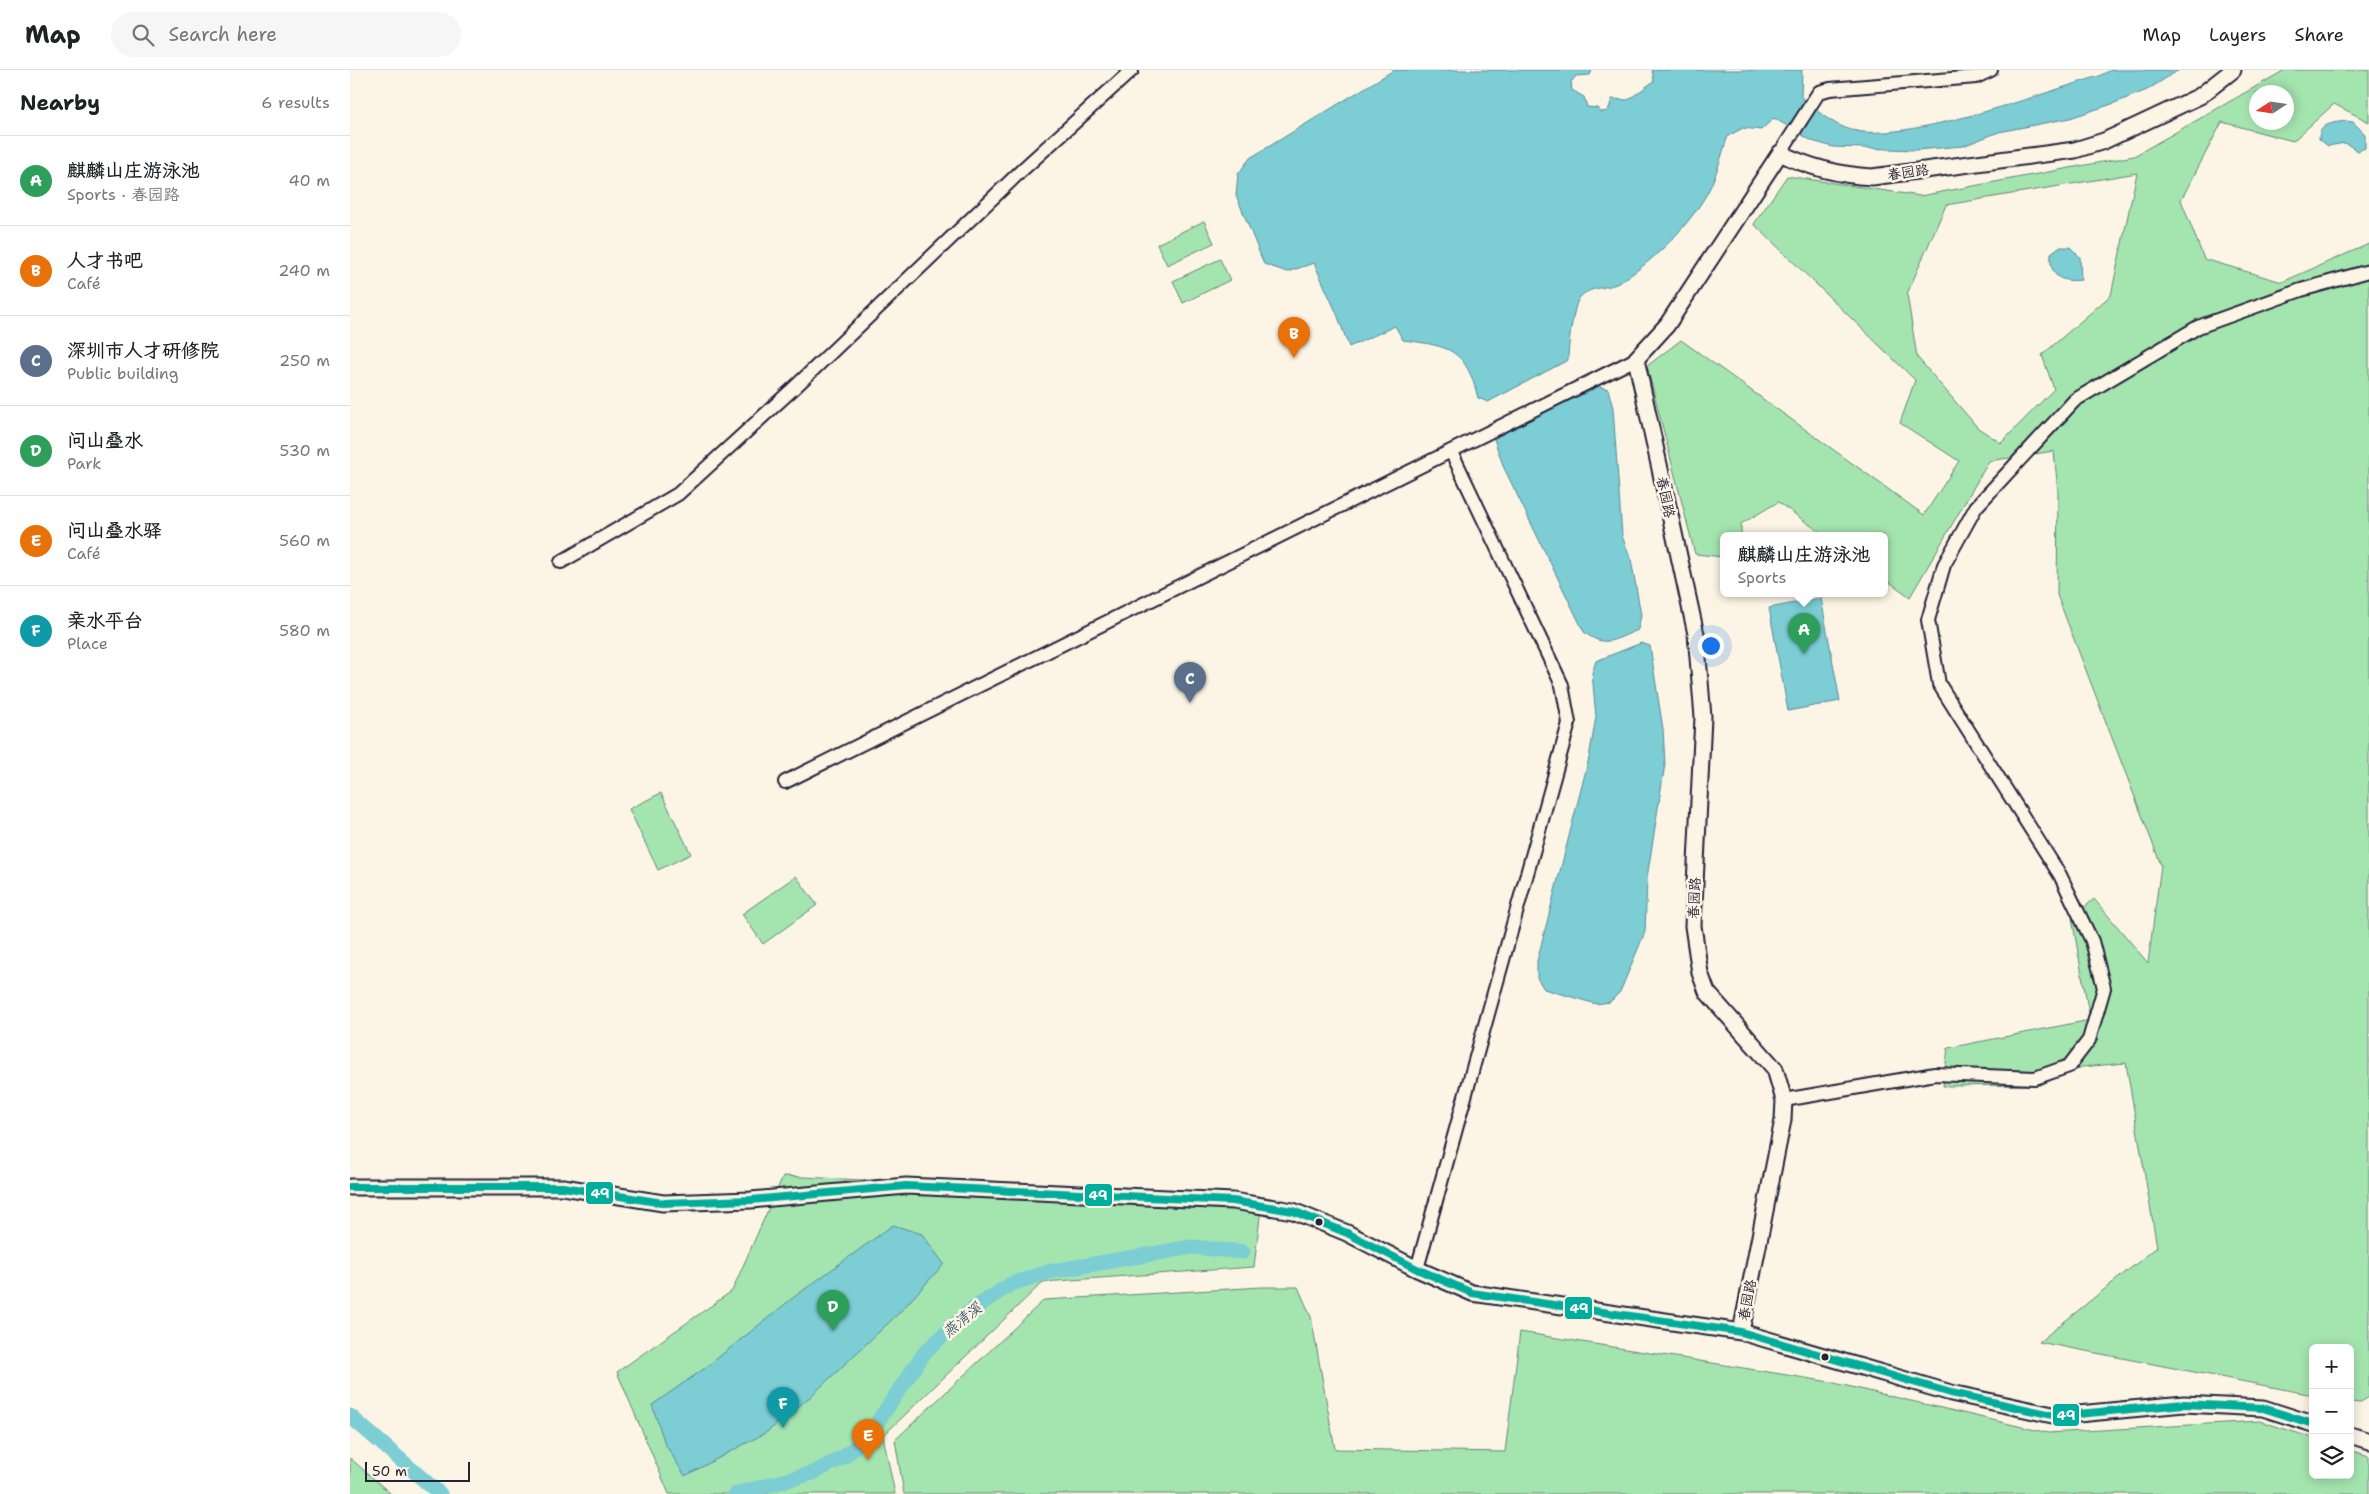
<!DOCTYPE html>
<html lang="en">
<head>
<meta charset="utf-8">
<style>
	:root { --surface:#fff; --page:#f6f6f6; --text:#202124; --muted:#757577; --line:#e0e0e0; --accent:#ea580c }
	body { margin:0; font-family:"Shantell Sans","LXGW WenKai TC",sans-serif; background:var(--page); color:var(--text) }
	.controls { position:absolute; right:15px; bottom:15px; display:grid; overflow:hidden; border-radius:8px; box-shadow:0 2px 12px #0003 }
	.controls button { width:45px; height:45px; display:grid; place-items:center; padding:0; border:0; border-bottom:1px solid var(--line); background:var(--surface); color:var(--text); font:25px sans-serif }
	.compass { position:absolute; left:1899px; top:15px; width:45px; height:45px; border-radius:50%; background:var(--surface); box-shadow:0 2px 12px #0003; rotate:258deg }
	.scale { position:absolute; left:15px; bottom:12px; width:105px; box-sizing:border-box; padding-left:5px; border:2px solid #22223b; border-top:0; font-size:14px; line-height:18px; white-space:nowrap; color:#22223b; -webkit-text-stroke:4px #fcf5e5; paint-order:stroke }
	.you { position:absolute; left:1360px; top:575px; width:18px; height:18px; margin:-12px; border:4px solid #fff; border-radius:50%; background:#1a73e8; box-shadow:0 0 0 8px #1a73e833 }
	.badge { display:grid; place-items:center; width:32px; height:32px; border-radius:50%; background:var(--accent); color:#fff; font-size:16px; font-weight:700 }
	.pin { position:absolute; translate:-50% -41px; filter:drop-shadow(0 1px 2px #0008) }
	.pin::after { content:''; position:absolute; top:26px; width:18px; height:15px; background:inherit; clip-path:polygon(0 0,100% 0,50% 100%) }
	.popup { position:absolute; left:1370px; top:462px; width:168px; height:65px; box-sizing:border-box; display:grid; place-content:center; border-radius:8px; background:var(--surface); filter:drop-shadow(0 1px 4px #0005); font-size:16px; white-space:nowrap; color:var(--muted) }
	.popup b { font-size:19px; color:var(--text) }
	.popup::after { content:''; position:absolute; left:50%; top:100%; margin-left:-10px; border:10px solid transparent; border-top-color:var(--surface) }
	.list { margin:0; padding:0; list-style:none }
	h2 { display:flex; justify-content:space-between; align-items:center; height:65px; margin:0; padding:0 20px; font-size:21px }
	h2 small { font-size:16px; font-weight:400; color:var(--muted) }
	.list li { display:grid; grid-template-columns:32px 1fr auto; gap:15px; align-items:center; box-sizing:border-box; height:90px; padding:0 20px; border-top:1px solid var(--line) }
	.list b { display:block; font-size:19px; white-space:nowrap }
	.list p { margin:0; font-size:16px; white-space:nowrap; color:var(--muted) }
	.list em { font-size:16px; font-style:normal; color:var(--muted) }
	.icon { flex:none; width:28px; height:28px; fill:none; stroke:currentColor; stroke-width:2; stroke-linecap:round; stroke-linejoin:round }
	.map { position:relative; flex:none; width:2019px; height:1424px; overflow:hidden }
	header { display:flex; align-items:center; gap:30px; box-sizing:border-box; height:70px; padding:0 25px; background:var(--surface); border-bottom:1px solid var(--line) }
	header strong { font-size:24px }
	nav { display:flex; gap:28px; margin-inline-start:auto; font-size:18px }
	.search { width:350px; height:45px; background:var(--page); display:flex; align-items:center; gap:12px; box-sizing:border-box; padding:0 18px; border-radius:28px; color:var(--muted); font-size:19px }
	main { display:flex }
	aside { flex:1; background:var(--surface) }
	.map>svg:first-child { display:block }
	.green { fill:#a4e5af; stroke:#638475; fill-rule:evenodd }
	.water { fill:#7ccdd4; stroke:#588997 }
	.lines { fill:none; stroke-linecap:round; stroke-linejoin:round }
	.canal { stroke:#7ccdd4; stroke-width:15 }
	.minor-casing { stroke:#22223b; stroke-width:16 }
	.tertiary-casing { stroke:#22223b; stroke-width:19 }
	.minor { stroke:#fcf5e5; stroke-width:12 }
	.tertiary { stroke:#fcf5e5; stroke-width:15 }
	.bus-1-casing { stroke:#fcf5e5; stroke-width:11 }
	.bus-1 { stroke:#01ad9c; stroke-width:8 }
	.bus-dot { fill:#22223b; stroke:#fcf5e5; stroke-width:2 }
	.labels { text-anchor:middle; stroke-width:5; stroke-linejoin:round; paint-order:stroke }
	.street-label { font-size:14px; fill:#22223b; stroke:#fcf5e5 }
	.water-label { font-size:15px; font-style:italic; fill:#3d5569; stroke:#fcf5e5 }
	.line-badge { stroke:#fcf5e5; stroke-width:2 }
	.badge-label { font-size:14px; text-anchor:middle; font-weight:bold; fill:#fff }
</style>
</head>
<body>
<header>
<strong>Map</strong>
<div class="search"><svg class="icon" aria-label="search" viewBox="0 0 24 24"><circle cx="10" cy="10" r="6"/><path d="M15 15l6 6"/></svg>Search here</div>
<nav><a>Map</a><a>Layers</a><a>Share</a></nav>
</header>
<main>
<aside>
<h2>Nearby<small>6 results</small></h2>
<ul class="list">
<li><span class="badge" style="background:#2e9e5b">A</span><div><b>麒麟山庄游泳池</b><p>Sports · 春园路</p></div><em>40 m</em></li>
<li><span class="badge" style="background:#e8710a">B</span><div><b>人才书吧</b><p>Café</p></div><em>240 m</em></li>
<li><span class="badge" style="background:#5c6f8a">C</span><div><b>深圳市人才研修院</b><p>Public building</p></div><em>250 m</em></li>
<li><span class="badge" style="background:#2e9e5b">D</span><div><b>问山叠水</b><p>Park</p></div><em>530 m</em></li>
<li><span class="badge" style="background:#e8710a">E</span><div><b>问山叠水驿</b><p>Café</p></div><em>560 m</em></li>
<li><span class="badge" style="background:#0f9aa8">F</span><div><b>亲水平台</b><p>Place</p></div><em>580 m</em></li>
</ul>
</aside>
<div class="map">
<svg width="2019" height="1424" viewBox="0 0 2019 1424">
	<rect width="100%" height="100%" fill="#fcf5e5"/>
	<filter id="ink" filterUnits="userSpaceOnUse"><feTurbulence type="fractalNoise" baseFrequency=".02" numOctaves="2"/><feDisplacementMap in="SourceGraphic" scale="10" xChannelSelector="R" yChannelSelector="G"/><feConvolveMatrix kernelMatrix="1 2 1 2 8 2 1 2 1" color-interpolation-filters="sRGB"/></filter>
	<g filter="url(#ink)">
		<!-- green -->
		<path class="green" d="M1935 0H2019V52L1984 34 1943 71 1872 52 1831 130 1854 189 1932 212 2019 174V1327L2009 1333 2000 1332V1278H1963V1325L1689 1272 1807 1177 1776 993 1732 997 1690 1015 1593 1016 1598 978 1740 950 1722 848 1744 829 1798 893 1811 795 1707 525 1708 422 1704 381 1639 391 1560 527 1534 508V465H1474L1428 432 1391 454V465H1374V487L1345 484 1297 296 1331 270 1574 445 1609 391 1550 353 1565 310 1404 154 1437 106 1570 126 1784 86ZM1906 22H1936V52H1906ZM1787 103 1761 225 1692 285 1704 319 1651 373 1628 358 1567 287 1557 224 1596 135Z
			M854 151 864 173 817 195 807 174Z
			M870 189 880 210 833 233 823 211Z
			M311 723 341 784 308 800 279 739Z
			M446 806 467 835 413 874 392 844Z
			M433 1106 912 1130 904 1197 693 1212 533 1366 545 1424H319L267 1302 382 1221Z
			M912 1217H948L961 1247 985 1379 1155 1382 1170 1262 1480 1312 1698 1363 1910 1351 1963 1368V1405H2000V1380L2019 1386V1424H554L545 1370 694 1230Z
			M0 1388 41 1424H0Z"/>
		<!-- water -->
		<path class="water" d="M1044 0H1242L1240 5 1226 6 1221 12 1222 20 1234 27 1237 37 1247 38 1251 42 1258 41 1262 29 1278 30 1304 11 1302 0H1452L1451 27C1466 40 1482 55 1502 60 1554 74 1693 23 1749 6L1761 0H1829L1797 20 1762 34 1720 48 1649 62 1613 76 1566 80 1483 77 1462 71 1424 48 1411 60 1393 58 1378 66C1371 86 1366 109 1355 127 1335 160 1304 190 1272 211 1259 220 1241 215 1230 227 1223 235 1218 278 1218 290L1138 332 1128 328C1116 279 1100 276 1053 270L1045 256 999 277 987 244 964 193 937 202 914 194 886 125 888 104 900 88Z
			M1996 51 2003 52 2015 64V78L2008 81 1995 73 1978 76 1969 69C1969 53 1983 53 1996 51Z
			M1709 177H1720L1730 187 1731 210C1709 213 1699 205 1701 183Z
			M1237 314 1258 319 1263 338 1272 466 1281 489 1291 545 1288 560C1265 569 1255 579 1234 562L1154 398 1144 369 1154 354Z
			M1471 528 1490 631 1438 641 1419 538Z
			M1291 573 1300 576 1313 659 1315 694 1297 808 1295 862 1270 922 1260 932 1246 934 1194 919 1187 908V891L1239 688 1246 647 1242 603 1246 591Z
			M543 1155 572 1164 594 1194 549 1243 460 1327 417 1362 335 1406 315 1374 302 1335 355 1298 444 1227Z"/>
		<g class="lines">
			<!-- canal -->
			<path class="canal" d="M0 1346 90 1424
				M386 1424 463 1403 494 1387 520 1363 575 1282 620 1241 661 1214 698 1202 842 1177 893 1182"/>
			<!-- minor casing -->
			<g class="minor-casing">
				<path id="minor" d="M1430 83 1469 22 1480 19 1626 7 1641 0
					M211 492 328 424 445 317 672 100 782 0
					M435 712 1286 289
					M1434 1030 1585 1004 1685 1008 1719 996 1739 970 1754 918 1742 871 1710 805 1589 614 1578 550 1594 495 1626 437 1725 330 1848 257 1951 220 2019 201
					M1067 1199 1219 653 1212 615 1101 381"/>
			</g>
			<!-- tertiary casing -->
			<g class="tertiary-casing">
				<path id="tertiary" d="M0 1117H213L313 1133 401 1130 556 1116 883 1131 943 1141 997 1163 1067 1199 1122 1223 1391 1262 1601 1323 1707 1346 1834 1334 1913 1338 1963 1354
					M1391 1262 1433 1050 1434 1030 1425 999 1357 922 1350 903 1343 856 1353 647 1346 564 1286 289 1317 255 1430 83C1460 98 1489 105 1522 107L1725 80 1754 71 1850 26 1883 0
					M2000 1365 2019 1371"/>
			</g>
			<!-- minor -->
			<use href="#minor" class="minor"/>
			<!-- tertiary -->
			<use href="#tertiary" class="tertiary"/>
			<!-- bus-1 casing -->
			<g class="bus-1-casing">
				<path id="bus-1" d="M0 1117H213L313 1133 401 1130 556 1116 883 1131 943 1141 997 1163 1067 1199 1122 1223 1391 1262 1601 1323 1707 1346 1834 1334 1913 1338 1963 1354"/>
			</g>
			<!-- bus-1 -->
			<use href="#bus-1" class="bus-1"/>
		</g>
	</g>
	<!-- markers -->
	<g class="bus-dot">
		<circle cx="969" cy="1152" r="4.5"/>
		<circle cx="1475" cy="1287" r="4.5"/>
	</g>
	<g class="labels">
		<!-- street labels -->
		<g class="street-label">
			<text transform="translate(1558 102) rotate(-8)" y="5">春园路</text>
			<text transform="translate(1316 427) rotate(78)" y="5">春园路</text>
			<text transform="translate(1344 828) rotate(-87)" y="5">春园路</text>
			<text transform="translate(1397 1230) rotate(-79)" y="5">春园路</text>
		</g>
		<!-- water labels -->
		<g class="water-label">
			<text transform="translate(612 1250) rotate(-39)" y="5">燕清溪</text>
		</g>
	</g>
	<g class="line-badge">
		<rect x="235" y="1111" width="29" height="24" rx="5" fill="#01ad9c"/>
		<rect x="734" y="1113" width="29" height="24" rx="5" fill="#01ad9c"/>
		<rect x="1214" y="1226" width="29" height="24" rx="5" fill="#01ad9c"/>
		<rect x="1702" y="1333" width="28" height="24" rx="5" fill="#01ad9c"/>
	</g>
	<g class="badge-label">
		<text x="250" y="1128">49</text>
		<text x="748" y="1130">49</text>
		<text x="1229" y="1243">49</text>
		<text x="1716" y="1350">49</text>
	</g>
</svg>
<div class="controls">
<button>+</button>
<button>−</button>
<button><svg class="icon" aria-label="layers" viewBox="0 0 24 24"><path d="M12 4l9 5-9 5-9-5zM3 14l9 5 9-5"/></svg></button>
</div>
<svg class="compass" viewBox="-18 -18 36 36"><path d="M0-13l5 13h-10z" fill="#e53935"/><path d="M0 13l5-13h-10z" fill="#757577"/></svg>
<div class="scale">50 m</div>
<div class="you"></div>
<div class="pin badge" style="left:1454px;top:584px;background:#2e9e5b">A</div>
<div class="popup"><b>麒麟山庄游泳池</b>Sports</div>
<div class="pin badge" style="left:944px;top:288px;background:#e8710a">B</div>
<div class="pin badge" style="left:840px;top:633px;background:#5c6f8a">C</div>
<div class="pin badge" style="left:483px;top:1261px;background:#2e9e5b">D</div>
<div class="pin badge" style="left:518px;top:1390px;background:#e8710a">E</div>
<div class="pin badge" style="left:433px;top:1358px;background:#0f9aa8">F</div>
</div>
</main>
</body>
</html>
